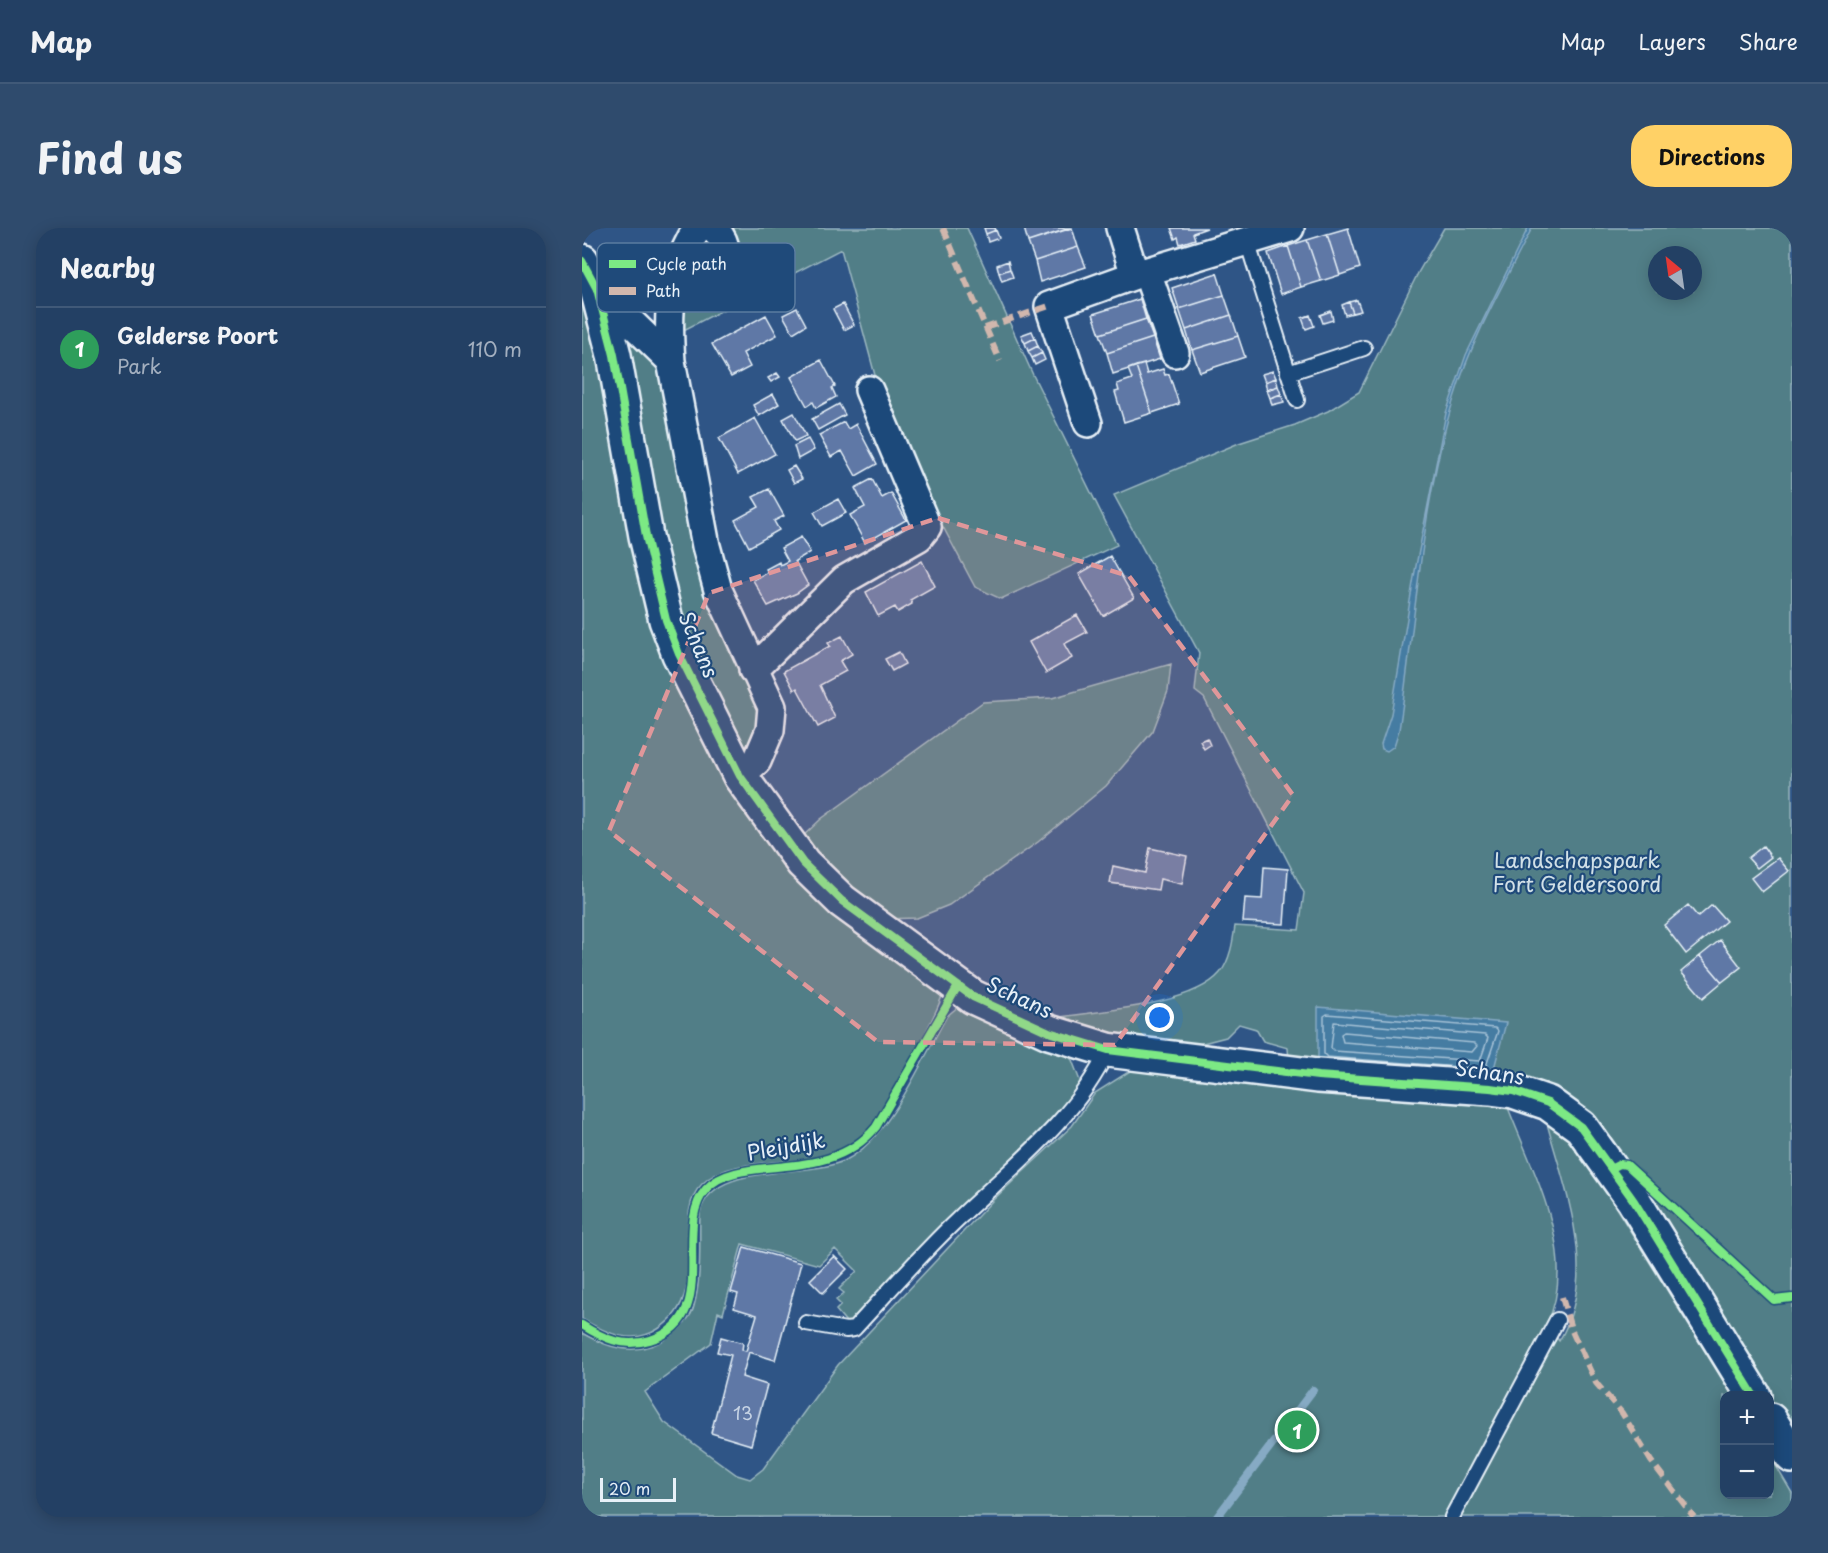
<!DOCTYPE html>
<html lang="en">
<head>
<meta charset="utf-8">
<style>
	:root { --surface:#234064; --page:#2f4b6d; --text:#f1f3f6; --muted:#a3afbf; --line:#405978; --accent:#ffd166 }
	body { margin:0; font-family:"Playpen Sans",sans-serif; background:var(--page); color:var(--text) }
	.controls { position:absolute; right:18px; bottom:18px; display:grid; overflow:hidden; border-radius:12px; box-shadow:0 3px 15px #0003 }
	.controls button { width:54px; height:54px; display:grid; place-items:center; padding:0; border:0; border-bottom:2px solid var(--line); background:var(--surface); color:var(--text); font:30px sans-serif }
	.compass { position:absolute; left:1066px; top:18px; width:54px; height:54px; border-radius:50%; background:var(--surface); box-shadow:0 3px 15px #0003; rotate:331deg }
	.scale { position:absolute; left:18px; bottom:15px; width:76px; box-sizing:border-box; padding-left:6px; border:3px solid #e8f1f8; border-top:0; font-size:16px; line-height:21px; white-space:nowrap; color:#e8f1f8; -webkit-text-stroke:4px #1f4a7a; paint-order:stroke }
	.you { position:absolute; left:578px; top:790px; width:21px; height:21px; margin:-15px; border:4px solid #fff; border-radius:50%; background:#1a73e8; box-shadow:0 0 0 9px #1a73e833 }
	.badge { display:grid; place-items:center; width:39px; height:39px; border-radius:50%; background:var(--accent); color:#fff; font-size:20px; font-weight:700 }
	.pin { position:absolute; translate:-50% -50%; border:3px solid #fff; box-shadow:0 2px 6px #0006 }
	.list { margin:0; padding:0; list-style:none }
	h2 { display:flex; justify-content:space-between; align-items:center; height:78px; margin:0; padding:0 24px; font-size:26px }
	h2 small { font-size:20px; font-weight:400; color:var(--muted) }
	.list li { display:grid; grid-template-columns:39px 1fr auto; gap:18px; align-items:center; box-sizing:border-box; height:84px; padding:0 24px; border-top:2px solid var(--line) }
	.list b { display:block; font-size:22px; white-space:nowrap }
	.list p { margin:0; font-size:20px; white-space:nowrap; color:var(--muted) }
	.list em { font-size:20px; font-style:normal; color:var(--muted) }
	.map { position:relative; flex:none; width:1210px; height:1289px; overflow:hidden; border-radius:24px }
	header { display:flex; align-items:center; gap:36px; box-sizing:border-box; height:84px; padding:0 30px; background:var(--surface); border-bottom:2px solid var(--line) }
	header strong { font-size:28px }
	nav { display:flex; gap:33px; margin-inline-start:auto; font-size:21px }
	.intro { display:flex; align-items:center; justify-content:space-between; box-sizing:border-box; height:144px; padding:0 36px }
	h1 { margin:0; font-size:42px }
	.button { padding:15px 27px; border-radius:24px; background:var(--accent); color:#111; font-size:21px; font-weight:700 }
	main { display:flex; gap:36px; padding:0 36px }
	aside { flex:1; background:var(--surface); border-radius:24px; box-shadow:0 3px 15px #0003 }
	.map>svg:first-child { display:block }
	.green { fill:#517e87; stroke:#9cb8c0; stroke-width:1.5; fill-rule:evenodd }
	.water { fill:#447ba2; stroke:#86aac4; stroke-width:1.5 }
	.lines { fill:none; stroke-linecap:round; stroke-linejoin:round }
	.shore { stroke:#a6c2d6; stroke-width:1.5 }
	.stream { stroke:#86aac4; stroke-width:8 }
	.building { fill:#5e78a6; stroke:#e8f1f8; stroke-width:1.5 }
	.lane-casing { stroke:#e8f1f8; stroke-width:18 }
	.street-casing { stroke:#e8f1f8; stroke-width:32 }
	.secondary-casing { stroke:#e8f1f8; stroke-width:38 }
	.lane { stroke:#1f4a7a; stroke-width:14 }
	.street { stroke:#1f4a7a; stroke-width:27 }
	.secondary { stroke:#1f4a7a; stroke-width:33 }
	.quiet { stroke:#d1b7ad; stroke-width:6; stroke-dasharray:12 6; stroke-linecap:butt }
	.cycleway-casing { stroke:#1f4a7a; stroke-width:11 }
	.cycleway { stroke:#7ce984; stroke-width:8 }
	.marked { fill:#e0979a; fill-opacity:0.2; stroke:#e0979a; stroke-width:4.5; stroke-dasharray:12 8; stroke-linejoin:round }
	.labels { text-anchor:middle; stroke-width:4.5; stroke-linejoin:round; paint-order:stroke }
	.number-label { font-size:18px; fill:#c6d3e4 }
	.street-label { font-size:21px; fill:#e8f1f8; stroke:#1f4a7a }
	.park-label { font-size:21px; fill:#d1e0e7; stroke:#1f4a7a }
	.key { fill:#1f4a7a; stroke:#5b7ca0; stroke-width:1.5 }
	.key-label { font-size:16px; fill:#e8f1f8 }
</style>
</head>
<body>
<header>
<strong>Map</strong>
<nav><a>Map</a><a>Layers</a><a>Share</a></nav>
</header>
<div class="intro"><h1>Find us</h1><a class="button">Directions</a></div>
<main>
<aside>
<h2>Nearby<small></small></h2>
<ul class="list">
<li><span class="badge" style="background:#2e9e5b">1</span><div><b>Gelderse Poort</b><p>Park</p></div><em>110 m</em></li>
</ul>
</aside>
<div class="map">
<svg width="1210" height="1289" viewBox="0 0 1210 1289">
	<rect width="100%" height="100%" fill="#2f5586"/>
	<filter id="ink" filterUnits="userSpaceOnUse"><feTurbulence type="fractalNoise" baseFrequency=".0167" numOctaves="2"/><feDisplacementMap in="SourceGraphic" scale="12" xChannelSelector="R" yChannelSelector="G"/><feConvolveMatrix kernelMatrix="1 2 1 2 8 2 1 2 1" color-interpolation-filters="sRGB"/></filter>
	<g filter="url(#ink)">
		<!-- green -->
		<path class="green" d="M147 0H385L451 147 535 317 419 371 393 359 326 233 294 151 259 21 94 106 97 54 114 55Z
			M862 0H1210V1210L1188 1173V1168L998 886 707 832 706 820 681 813 674 801 657 796 644 809 590 823 472 790C515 783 610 778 638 745 648 733 651 713 653 698L717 702 722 665 622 470 613 463 617 425 532 267 657 215 713 197 746 183 777 164 837 43ZM1075 27H1111V63H1075Z
			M0 55 141 537 361 764C357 784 297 893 282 906 269 918 254 925 238 929 201 937 149 929 120 956 86 988 133 1065 76 1101 50 1118 24 1105 0 1091Z
			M39 100 77 134 176 484 178 499 174 518 160 528 90 379Z
			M589 436 586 463 571 503 524 558 456 614 367 677 335 690 298 691 219 610 239 591 401 474 470 470Z
			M377 778 478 818 490 832 498 853 492 869 320 1037 271 1094 266 1096 254 1082 259 1077 254 1072 262 1065 257 1061 275 1043 253 1021 237 1037 160 1016 141 1086 136 1084 129 1115 63 1164 82 1194 155 1247 168 1251 181 1241 256 1137 411 972 490 898 513 865 559 836 925 877C950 943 998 1026 965 1096L977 1113C1019 1044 981 958 963 888L974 892 1026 967 1150 1167 1142 1168V1266H1188V1228L1210 1265V1289H0V1105C31 1123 60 1129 90 1107 99 1100 110 1088 112 1078 120 1049 117 1014 118 985 129 933 224 951 264 932 307 911 341 830 365 788Z"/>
		<!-- water -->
		<path class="water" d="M946 0H950C922 55 890 110 872 170 839 277 834 392 817 502L812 518 805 523 800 521 799 516 809 486 833 343 864 185 884 127Z
			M736 779 924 795 910 848 736 835Z"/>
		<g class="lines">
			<!-- shore -->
			<path class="shore" d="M745 786 913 800 916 803 903 841 745 829 742 826V788Z
				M752 794 903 807 906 810 898 833 752 823 749 820Z
				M762 804 892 815 895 818 890 824 761 814 759 806Z"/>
			<!-- stream -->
			<path class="stream" d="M635 1289 731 1162"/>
		</g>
		<!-- building -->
		<path class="building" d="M402 0H413L414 2 404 6Z
			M442 0H488L446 14Z
			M490 0 496 19 453 33 446 14Z
			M589 0H625L611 5 613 11 598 16 596 9 593 11Z
			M766 0 778 40 758 47 745 6Z
			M414 2 417 10 406 14 404 6Z
			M745 6 758 47 739 53 725 12Z
			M725 12 739 53 719 59 706 18Z
			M706 18 719 59 699 66 686 25Z
			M496 19 504 39 458 54 453 33Z
			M426 33 428 41 417 45 415 37Z
			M428 41 431 49 420 53 417 45Z
			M635 45 642 67 597 81 590 60Z
			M642 67 649 87 604 102 597 81Z
			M558 71 564 91 518 106 511 86Z
			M775 72 779 83 771 85 767 74Z
			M767 74 771 85 763 87 760 77Z
			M261 76 272 97 262 102 251 81Z
			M215 80 224 97 211 105 201 87Z
			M749 83 751 92 741 95 738 87Z
			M184 87 195 107 161 125 168 139 149 149 130 116Z
			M649 87 656 108 610 122 604 102Z
			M728 87 732 98 724 101 720 90Z
			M564 91 571 110 525 125 518 106Z
			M450 103 453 110 443 115 439 107Z
			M656 108 663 129 618 144 610 122Z
			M453 110 456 118 446 123 443 115Z
			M571 110 578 131 531 146 525 125Z
			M456 118 460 125 450 130 446 123Z
			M460 125 463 132 453 137 450 130Z
			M239 132 253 158 250 160 254 169 234 180 231 174 225 178 209 149Z
			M562 136 565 146 581 141 583 147 587 146 597 176 570 185 554 138Z
			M554 138 570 185 542 194 533 164 537 163 535 156 550 151 546 141Z
			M691 143 694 150 683 154 680 146Z
			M195 145 198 149 189 154 186 150Z
			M694 150 696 158 685 162 683 154Z
			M696 158 699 166 688 170 685 162Z
			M191 166 197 176 177 188 171 177Z
			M699 166 702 174 690 177 688 170Z
			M257 176 263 187 236 202 230 191Z
			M212 185 224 208 213 213 201 191Z
			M173 190 193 226 156 246 137 210Z
			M262 194 266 201 274 196 295 236 274 248 260 223 249 229 237 207Z
			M226 211 232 222 216 231 212 218Z
			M212 238 220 251 212 255 205 242Z
			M290 251 300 270 309 265 324 292 283 315 268 287 283 279 273 260Z
			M187 261 202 288 192 293 197 302 167 319 153 292 177 279 171 269Z
			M256 271 264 285 240 298 232 284Z
			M219 309 228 324 213 333 226 357 215 365 186 378 171 352 186 344 184 341 197 334 198 337 206 333 199 320Z
			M528 328 552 370 521 388 497 346Z
			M340 333 353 358 328 372 330 376 316 384 313 379 296 388 284 364Z
			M495 387 505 404 482 416 490 430 464 445 447 414Z
			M260 408 270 426 258 433 264 443 238 457 253 490 236 499 215 460 212 462 202 443 248 418 246 415Z
			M317 424 323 436 310 443 303 431Z
			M625 510 628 517 622 521 618 513Z
			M1181 618 1189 629 1175 640 1166 630Z
			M568 620 605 628 600 656 578 651 576 662 528 655 531 638 563 645Z
			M1196 630 1207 643 1180 664 1169 650Z
			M682 639 706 641 702 696 661 694 663 670 680 671Z
			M1106 677 1116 689 1130 677 1144 693 1104 726 1082 697Z
			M1138 712 1159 739 1140 754 1118 728Z
			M1118 728 1140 754 1121 770 1099 744Z
			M162 1019 219 1035 193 1132 167 1124 160 1149 185 1157 169 1217 129 1205 149 1127 135 1124 139 1109 161 1115 160 1122 164 1123 175 1087 152 1080 156 1066 149 1064Z
			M252 1028 265 1041 241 1065 228 1052Z"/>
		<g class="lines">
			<!-- lane casing -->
			<g class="lane-casing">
				<path id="lane" d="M665 13 715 172
					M706 145 782 120
					M224 1095 264 1102 272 1101C306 1064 339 1026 376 991 430 939 493 892 526 822
					M870 1289 975 1092"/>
			</g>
			<!-- street casing -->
			<g class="street-casing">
				<path id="street" d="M538 0 553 47
					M96 40C127 49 161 32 132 0
					M565 44 593 125
					M15 61 89 133 124 318 136 362 190 479 188 502 175 533 158 548
					M89 133C85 79 87 48 115 0
					M506 195 467 78 553 47 708 0
					M171 442 262 352 337 309 345 299 287 162"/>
			</g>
			<!-- secondary casing -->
			<g class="secondary-casing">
				<path id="secondary" d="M0 33 15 61 32 127 64 308 84 392 97 426 158 548 221 635 260 673 391 769 467 804 526 822 736 848 908 860 931 863 966 875 999 899 1052 973 1172 1168
					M1188 1192 1210 1228"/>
			</g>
			<!-- lane -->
			<use href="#lane" class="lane"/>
			<!-- street -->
			<use href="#street" class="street"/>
			<!-- secondary -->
			<use href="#secondary" class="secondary"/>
			<!-- quiet -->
			<path class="quiet" d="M361 0 418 133
				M403 100 467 78
				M980 1069 989 1101 1014 1155 1040 1185 1069 1233 1112 1289"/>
			<!-- cycleway casing -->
			<g class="cycleway-casing">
				<path id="cycleway" d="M0 33 15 61 32 127 64 308 84 392 97 426 158 548 221 635 260 673 391 769 467 804 526 822 736 848 908 860 931 863 966 875 999 899 1052 973 1172 1168
					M1030 940 1038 936 1045 937 1192 1072 1210 1070
					M0 1097C22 1111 42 1120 68 1112 141 1090 89 1000 124 961 158 923 245 959 294 899L376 758"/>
			</g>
			<!-- cycleway -->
			<use href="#cycleway" class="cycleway"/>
		</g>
	</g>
	<!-- marked area -->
	<path class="marked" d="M356 290 547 348 711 567 533 817 296 814 27 603 127 365Z"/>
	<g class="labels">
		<!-- number labels -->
		<g class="number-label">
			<text x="161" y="1192">13</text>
		</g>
		<!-- street labels -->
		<g class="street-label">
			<text transform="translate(116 417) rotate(67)" y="7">Schans</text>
			<text transform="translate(437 770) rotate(25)" y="7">Schans</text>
			<text transform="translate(908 845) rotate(8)" y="7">Schans</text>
			<text transform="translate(204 919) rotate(-10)" y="7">Pleijdijk</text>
		</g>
		<!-- park labels -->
		<g class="park-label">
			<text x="995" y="640">Landschapspark<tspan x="995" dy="24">Fort Geldersoord</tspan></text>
		</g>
	</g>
	<!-- legend -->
	<rect x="15" y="15" width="198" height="69" rx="9" class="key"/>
	<rect x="27" y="32" width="27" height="8" fill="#7ce984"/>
	<rect x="27" y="59" width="27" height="8" fill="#d1b7ad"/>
	<g class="key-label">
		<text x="64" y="42">Cycle path</text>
		<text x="64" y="69">Path</text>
	</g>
</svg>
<div class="controls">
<button>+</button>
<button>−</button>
</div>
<svg class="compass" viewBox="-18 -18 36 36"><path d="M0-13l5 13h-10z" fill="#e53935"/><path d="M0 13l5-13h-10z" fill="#a3afbf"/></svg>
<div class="scale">20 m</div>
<div class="you"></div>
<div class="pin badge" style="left:715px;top:1202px;background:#2e9e5b">1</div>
</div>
</main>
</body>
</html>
